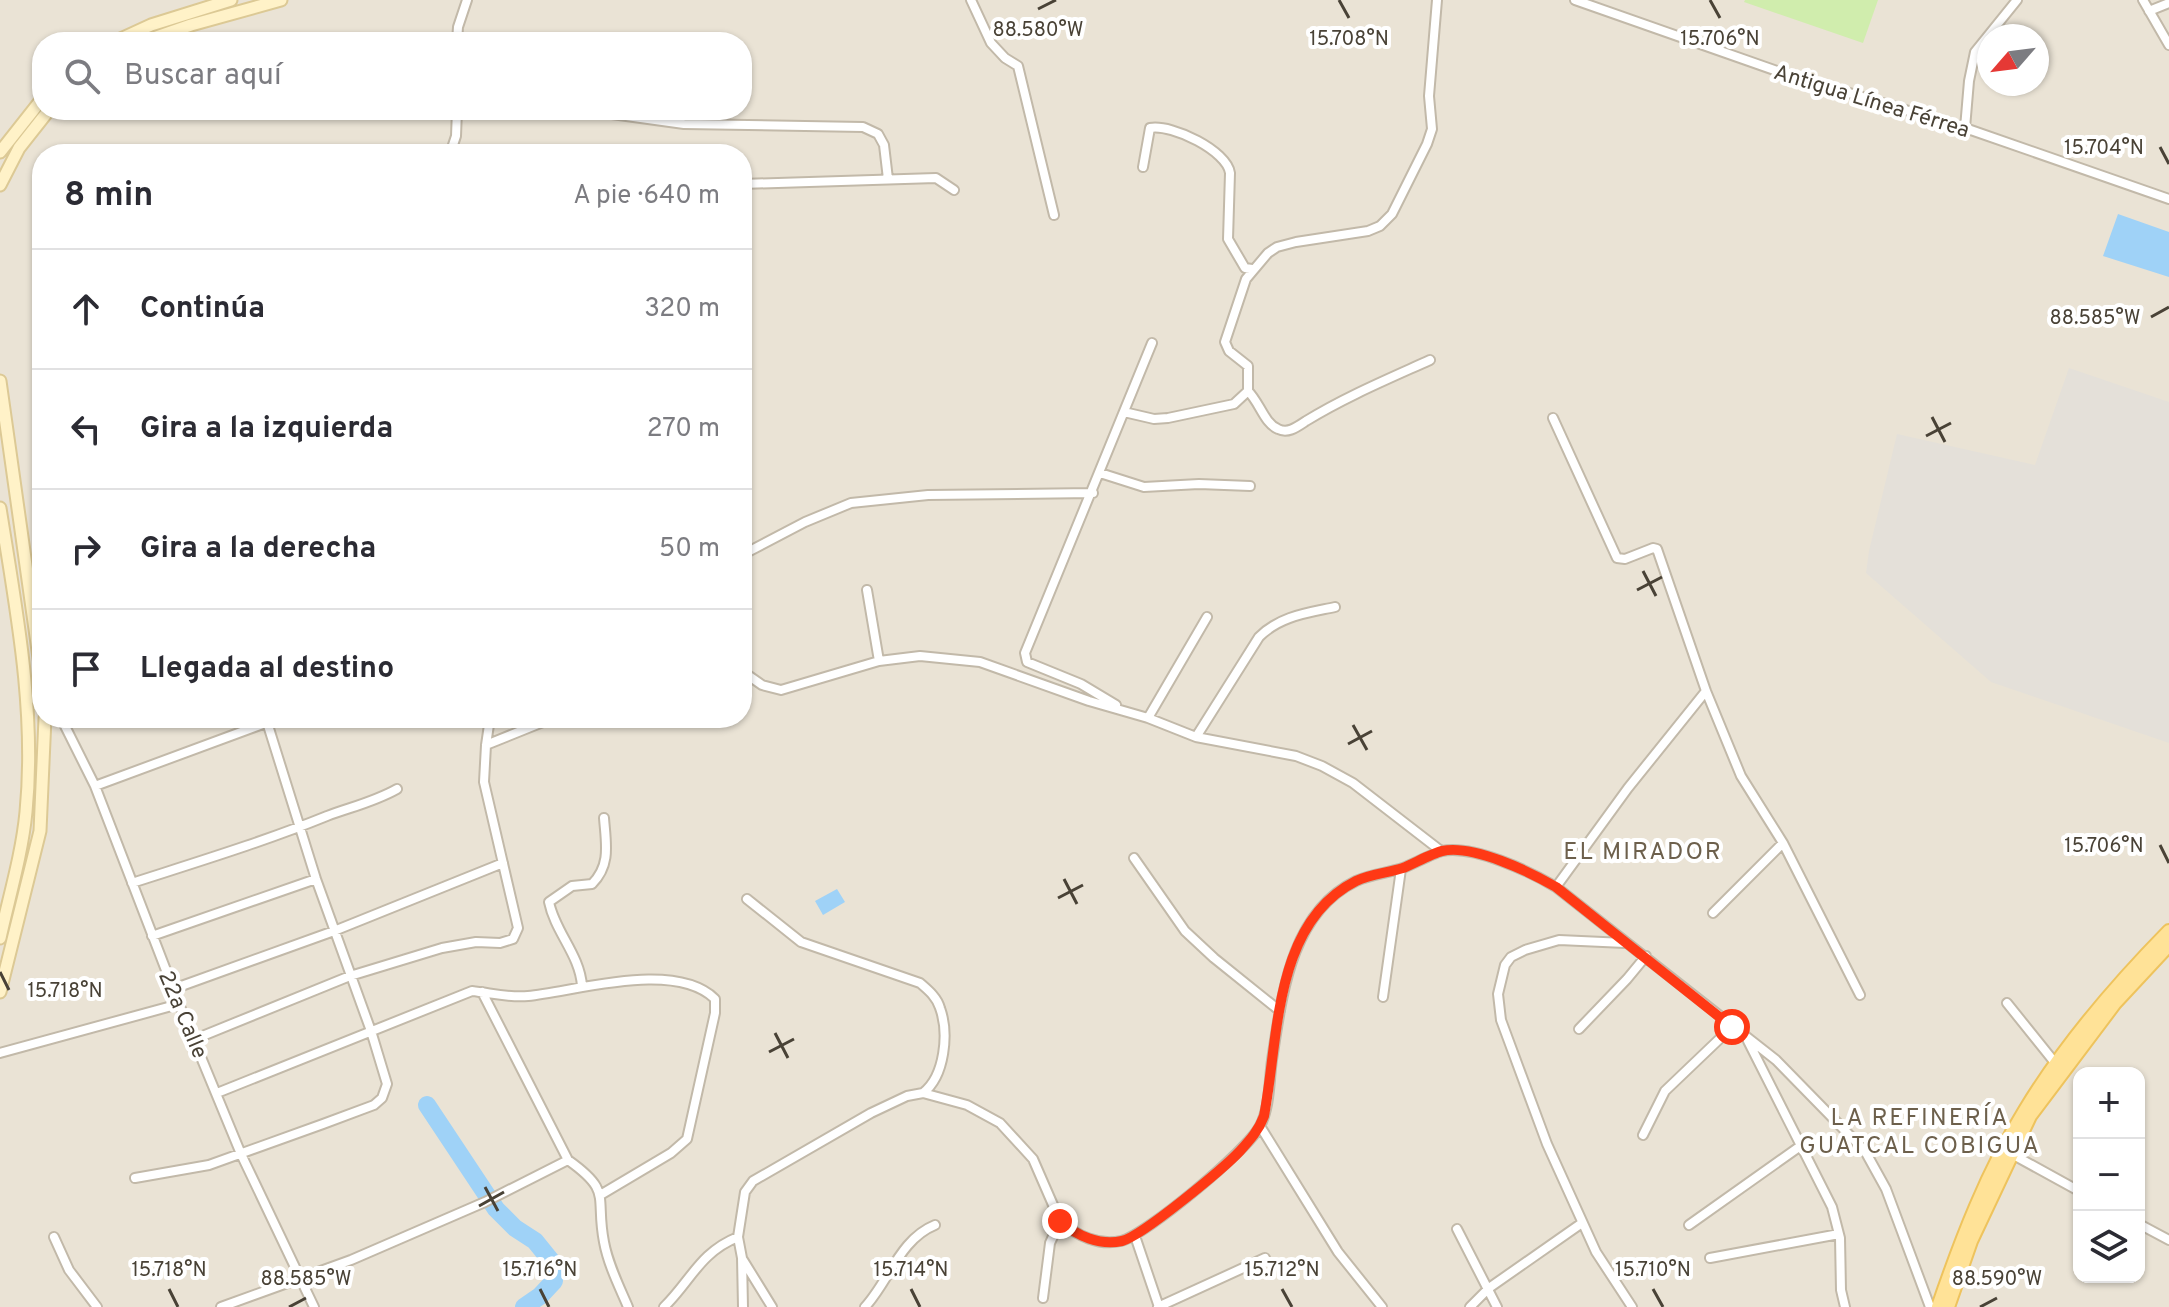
<!DOCTYPE html>
<html lang="es">
<head>
<meta charset="utf-8">
<style>
	:root { --surface:#fff; --page:#f2f2f3; --text:#2b2b33; --muted:#7c7c81; --line:#e1e1e2 }
	body { margin:0; font-family:Overpass,sans-serif; background:var(--page); color:var(--text) }
	.controls { position:absolute; right:24px; bottom:24px; display:grid; overflow:hidden; border-radius:16px; box-shadow:0 2px 6px #0004 }
	.controls button { width:72px; height:72px; display:grid; place-items:center; padding:0; border:0; border-bottom:2px solid var(--line); background:var(--surface); color:var(--text); font:40px sans-serif }
	.compass { position:absolute; left:1977px; top:24px; width:72px; height:72px; border-radius:50%; background:var(--surface); box-shadow:0 2px 6px #0004; rotate:242deg }
	.stop { position:absolute; width:24px; height:24px; margin:-18px; border:6px solid #ff3915; border-radius:50%; background:#fff }
	.stop.end { background:#ff3915; border-color:#fff; box-shadow:0 2px 8px #0008 }
	.list { margin:0; padding:0; list-style:none }
	h2 { display:flex; justify-content:space-between; align-items:center; height:104px; margin:0; padding:0 32px; font-size:34px }
	h2 small { font-size:26px; font-weight:400; color:var(--muted) }
	.list li { display:grid; grid-template-columns:52px 1fr auto; gap:24px; align-items:center; box-sizing:border-box; height:120px; padding:0 32px; border-top:2px solid var(--line) }
	.list b { display:block; font-size:30px; white-space:nowrap }
	.list em { font-size:26px; font-style:normal; color:var(--muted) }
	.icon { flex:none; width:44px; height:44px; fill:none; stroke:currentColor; stroke-width:2; stroke-linecap:round; stroke-linejoin:round }
	.map { position:relative; flex:none; width:2169px; height:1307px; overflow:hidden }
	.search { position:absolute; background:var(--surface); box-shadow:0 2px 6px #0004; left:32px; top:32px; width:720px; height:88px; display:flex; align-items:center; gap:20px; box-sizing:border-box; padding:0 28px; border-radius:32px; color:var(--muted); font-size:30px }
	.panel { position:absolute; background:var(--surface); box-shadow:0 2px 6px #0004; left:32px; top:144px; width:720px; height:584px; border-radius:32px }
	.map>svg:first-child { display:block }
	.residential { fill:#eae3d5; fill-rule:evenodd }
	.industrial { fill:#e4e0d9 }
	.green { fill:#d0edad }
	.water { fill:#9fd2f7 }
	.lines { fill:none; stroke-linecap:round; stroke-linejoin:round }
	.river { stroke:#9fd2f7; stroke-width:18 }
	.street-casing { stroke:#c2b9a9; stroke-width:12 }
	.secondary-casing { stroke:#dcc995; stroke-width:15 }
	.primary-casing { stroke:#eec35d; stroke-width:16 }
	.street { stroke:#fff; stroke-width:8 }
	.secondary { stroke:#fff2c8; stroke-width:11 }
	.primary { stroke:#ffe297; stroke-width:12 }
	.route { stroke:#ff3915; stroke-width:10 }
	.ticks { fill:none; stroke:#494236; stroke-width:3 }
	.labels { text-anchor:middle; stroke-width:8; stroke-linejoin:round; paint-order:stroke }
	.street-label { font-size:22px; fill:#494236; stroke:#fff }
	.neighbourhood-label { font-size:24px; letter-spacing:2px; fill:#6d604c; stroke:#fff }
	.ticks-label { font-size:20px; text-anchor:middle; fill:#494236; stroke:#fff; stroke-width:8; stroke-linejoin:round; paint-order:stroke }
</style>
</head>
<body>
<div class="map">
<svg width="2169" height="1307" viewBox="0 0 2169 1307">
	<rect width="100%" height="100%" fill="#f5f1e8"/>
	<!-- residential -->
	<path class="residential" d="M0 0H2169V1307H0ZM1989 36H2037V84H1989ZM42 42H742V110H42ZM42 154H742V718H42ZM2079 1073H2139V1277H2079Z"/>
	<!-- industrial -->
	<path class="industrial" d="M2069 368 2169 402V743L1991 682 1866 573 1869 551 1897 434 2035 465Z"/>
	<!-- green -->
	<path class="green" d="M1745 0H1878L1863 43 1744 2Z"/>
	<!-- water -->
	<path class="water" d="M2118 214 2169 232V277L2103 256Z
		M837 889 845 902 823 915 815 901Z"/>
	<g class="lines">
		<!-- river -->
		<path class="river" d="M427 1105 496 1209 515 1228 535 1241 552 1262 554 1281 540 1296 524 1307"/>
		<!-- street casing -->
		<g class="street-casing">
			<path id="street" d="M971 0 991 43 1005 58 1018 66 1054 215
				M1575 0 1780 72 1965 128 2169 199
				M2143 0 2169 45
				M2149 11 2169 3
				M457 42 458 27 467 0
				M583 110 684 124 863 127 878 134 884 145 888 179
				M1965 128 1969 81 1975 52 2017 0
				M450 154 456 136 457 110
				M1143 167 1150 128C1173 124 1227 151 1230 173L1228 239 1245 268 1252 269
				M742 184 936 178 954 190
				M1248 391C1260 403 1264 423 1278 429 1288 434 1297 427 1306 421 1345 397 1388 379 1430 360
				M1124 412 1154 419 1168 418 1234 404 1248 391V366L1229 351 1225 342 1246 279 1268 253 1277 247 1296 242 1368 231 1380 226 1392 214 1427 144 1432 129 1429 96 1437 0
				M1553 418 1617 558 1625 559 1653 548 1657 549 1706 691 1741 776 1783 843 1860 995
				M1100 473 1144 487 1199 484 1250 486
				M742 555 805 522 851 503 928 495 1093 493
				M867 590 879 661
				M742 671 762 685 781 690 879 661 920 656 980 662 1089 701 1148 718 1196 737 1296 756 1322 766 1353 783 1441 851
				M1116 705 1081 684 1027 662 1025 653 1152 343
				M61 718 95 786 179 1004 241 1154 314 1307
				M1148 718 1207 617
				M422 722 425 718
				M1196 737 1259 637C1280 616 1307 613 1335 607
				M486 745 553 718
				M95 786 279 718
				M1134 858 1185 931 1214 958 1280 1011
				M132 883C197 862 263 842 327 816 351 807 374 802 397 789
				M1556 887 1628 788 1706 691
				M747 899 801 942 920 983C928 990 937 997 940 1008 949 1033 945 1076 923 1093
				M1713 913 1783 843
				M152 936 316 879
				M1625 943 1559 940 1525 950 1511 957 1505 965 1498 994 1501 1020 1547 1144 1596 1252 1632 1307
				M582 986C580 955 555 932 549 902L572 886 592 884C611 865 606 844 604 818
				M173 989 334 931 503 863
				M482 992 568 1160C613 1192 595 1196 604 1242 608 1264 619 1286 628 1307
				M1383 997 1401 869
				M2007 1003 2056 1064
				M1579 1029 1627 979 1646 956
				M195 1039 350 976 442 948 476 942 500 943 513 939 518 928 484 782 486 745 490 718
				M1748 1041 1832 1207 1840 1238 1841 1290 1845 1307
				M0 1053 179 1004
				M217 1093 472 991C491 993 509 998 528 996 577 991 675 960 715 999V1013L687 1139 671 1153 602 1194
				M1260 1126 1338 1252 1382 1307
				M1643 1135 1665 1091 1732 1027
				M2008 1152 2079 1191
				M135 1178 209 1165 323 1124 374 1105 382 1098 387 1084 371 1031 316 879 267 722
				M2139 1224 2169 1240
				M1689 1225 1799 1147
				M1457 1229 1497 1307
				M1135 1236 1159 1307
				M54 1237 69 1270 97 1307
				M1710 1258 1839 1234
				M743 1260 772 1307
				M1043 1298 1050 1243 1060 1221
				M221 1307 351 1260 485 1202 568 1160
				M664 1307C690 1282 700 1252 738 1237
				M743 1307 742 1258 738 1237 745 1192 753 1181 871 1113 907 1096 923 1093 967 1105 1000 1123 1033 1159 1060 1221C1077 1236 1099 1246 1121 1241 1146 1235 1248 1150 1260 1126 1270 1107 1269 1081 1272 1060 1282 996 1290 913 1356 881 1371 874 1388 873 1403 868 1413 864 1434 853 1442 851 1474 845 1529 871 1556 887L1776 1060 1865 1151 1886 1189 1930 1307
				M865 1307C889 1281 900 1239 935 1225
				M1158 1307 1265 1258
				M1470 1307 1489 1288 1582 1223"/>
		</g>
		<!-- secondary casing -->
		<g class="secondary-casing">
			<path id="secondary" d="M114 42 151 25 231 0
				M142 42 191 25 281 0
				M0 152 42 99
				M0 185 19 148 49 110
				M0 381 42 679
				M0 508C16 609 36 710 26 812 22 854 9 897 0 938
				M0 992 40 831 45 718"/>
		</g>
		<!-- primary casing -->
		<g class="primary-casing">
			<path id="primary" d="M1938 1307C1961 1240 1987 1172 2024 1112 2064 1045 2115 986 2169 931
				M1948 1307 1971 1241 2030 1116 2115 1003 2169 945"/>
		</g>
		<!-- street -->
		<use href="#street" class="street"/>
		<!-- secondary -->
		<use href="#secondary" class="secondary"/>
		<!-- primary -->
		<use href="#primary" class="primary"/>
	</g>
	<g class="lines">
		<!-- route -->
		<path class="route" d="M1060 1221C1077 1236 1100 1246 1122 1241 1142 1236 1223 1169 1240 1151 1250 1140 1259 1130 1264 1116 1279 1038 1273 923 1356 881 1370 874 1387 873 1403 868 1413 864 1433 853 1442 851 1473 844 1530 872 1556 887L1732 1027"/>
	</g>
	<!-- ticks -->
	<path class="ticks" d="M1339 0 1349 18M1710 0 1720 18M1038 9 1056 0M2160 147 2169 164M2151 317 2169 307M1932 417 1945 442M1926 436 1951 423M1643 571 1656 596M1637 590 1662 577M1353 725 1367 750M1348 744 1372 731M2160 845 2169 863M1064 879 1077 904M1058 898 1083 885M0 972 9 990M775 1033 788 1058M769 1052 794 1039M485 1187 498 1211M479 1206 504 1192M169 1289 178 1307M540 1289 549 1307M911 1289 920 1307M1282 1289 1292 1307M1653 1289 1663 1307M289 1307 306 1298M1980 1307 1997 1298"/>
	<g class="labels">
		<!-- street labels -->
		<g class="street-label">
			<text transform="translate(1872 100) rotate(17)" y="8">Antigua Línea Férrea</text>
			<text transform="translate(184 1014) rotate(67)" y="8">22a Calle</text>
		</g>
		<!-- neighbourhood labels -->
		<g class="neighbourhood-label">
			<text x="1643" y="859">EL MIRADOR</text>
			<text x="1920" y="1125">LA REFINERÍA<tspan x="1920" dy="28">GUATCAL COBIGUA</tspan></text>
		</g>
	</g>
	<g class="ticks-label">
		<text x="1038" y="36">88.580°W</text>
		<text x="1349" y="45">15.708°N</text>
		<text x="1720" y="45">15.706°N</text>
		<text x="2104" y="154">15.704°N</text>
		<text x="2095" y="324">88.585°W</text>
		<text x="2104" y="852">15.706°N</text>
		<text x="65" y="997">15.718°N</text>
		<text x="169" y="1276">15.718°N</text>
		<text x="540" y="1276">15.716°N</text>
		<text x="911" y="1276">15.714°N</text>
		<text x="1282" y="1276">15.712°N</text>
		<text x="1653" y="1276">15.710°N</text>
		<text x="306" y="1285">88.585°W</text>
		<text x="1997" y="1285">88.590°W</text>
	</g>
</svg>
<div class="controls">
<button>+</button>
<button>−</button>
<button><svg class="icon" aria-label="layers" viewBox="0 0 24 24"><path d="M12 4l9 5-9 5-9-5zM3 14l9 5 9-5"/></svg></button>
</div>
<svg class="compass" viewBox="-18 -18 36 36"><path d="M0-13l5 13h-10z" fill="#e53935"/><path d="M0 13l5-13h-10z" fill="#7c7c81"/></svg>
<div class="stop" style="left:1732px;top:1027px"></div>
<div class="stop end" style="left:1060px;top:1221px"></div>
<div class="search"><svg class="icon" aria-label="search" viewBox="0 0 24 24"><circle cx="10" cy="10" r="6"/><path d="M15 15l6 6"/></svg>Buscar aquí</div>
<section class="panel">
<h2>8 min<small>A pie · 640 m</small></h2>
<ul class="list">
<li><svg class="icon" aria-label="ahead" viewBox="0 0 24 24"><path d="M12 20V5M6 11l6-6 6 6"/></svg><div><b>Continúa</b></div><em>320 m</em></li>
<li><svg class="icon" aria-label="left" viewBox="0 0 24 24"><path d="M17 20v-9H6M10 6l-5 5 5 5"/></svg><div><b>Gira a la izquierda</b></div><em>270 m</em></li>
<li><svg class="icon" aria-label="right" viewBox="0 0 24 24"><path d="M7 20v-9h11M14 6l5 5-5 5"/></svg><div><b>Gira a la derecha</b></div><em>50 m</em></li>
<li><svg class="icon" aria-label="arrive" viewBox="0 0 24 24"><path d="M6 21V4h12l-3 4 3 4H6"/></svg><div><b>Llegada al destino</b></div></li>
</ul>
</section>
</div>
</body>
</html>
